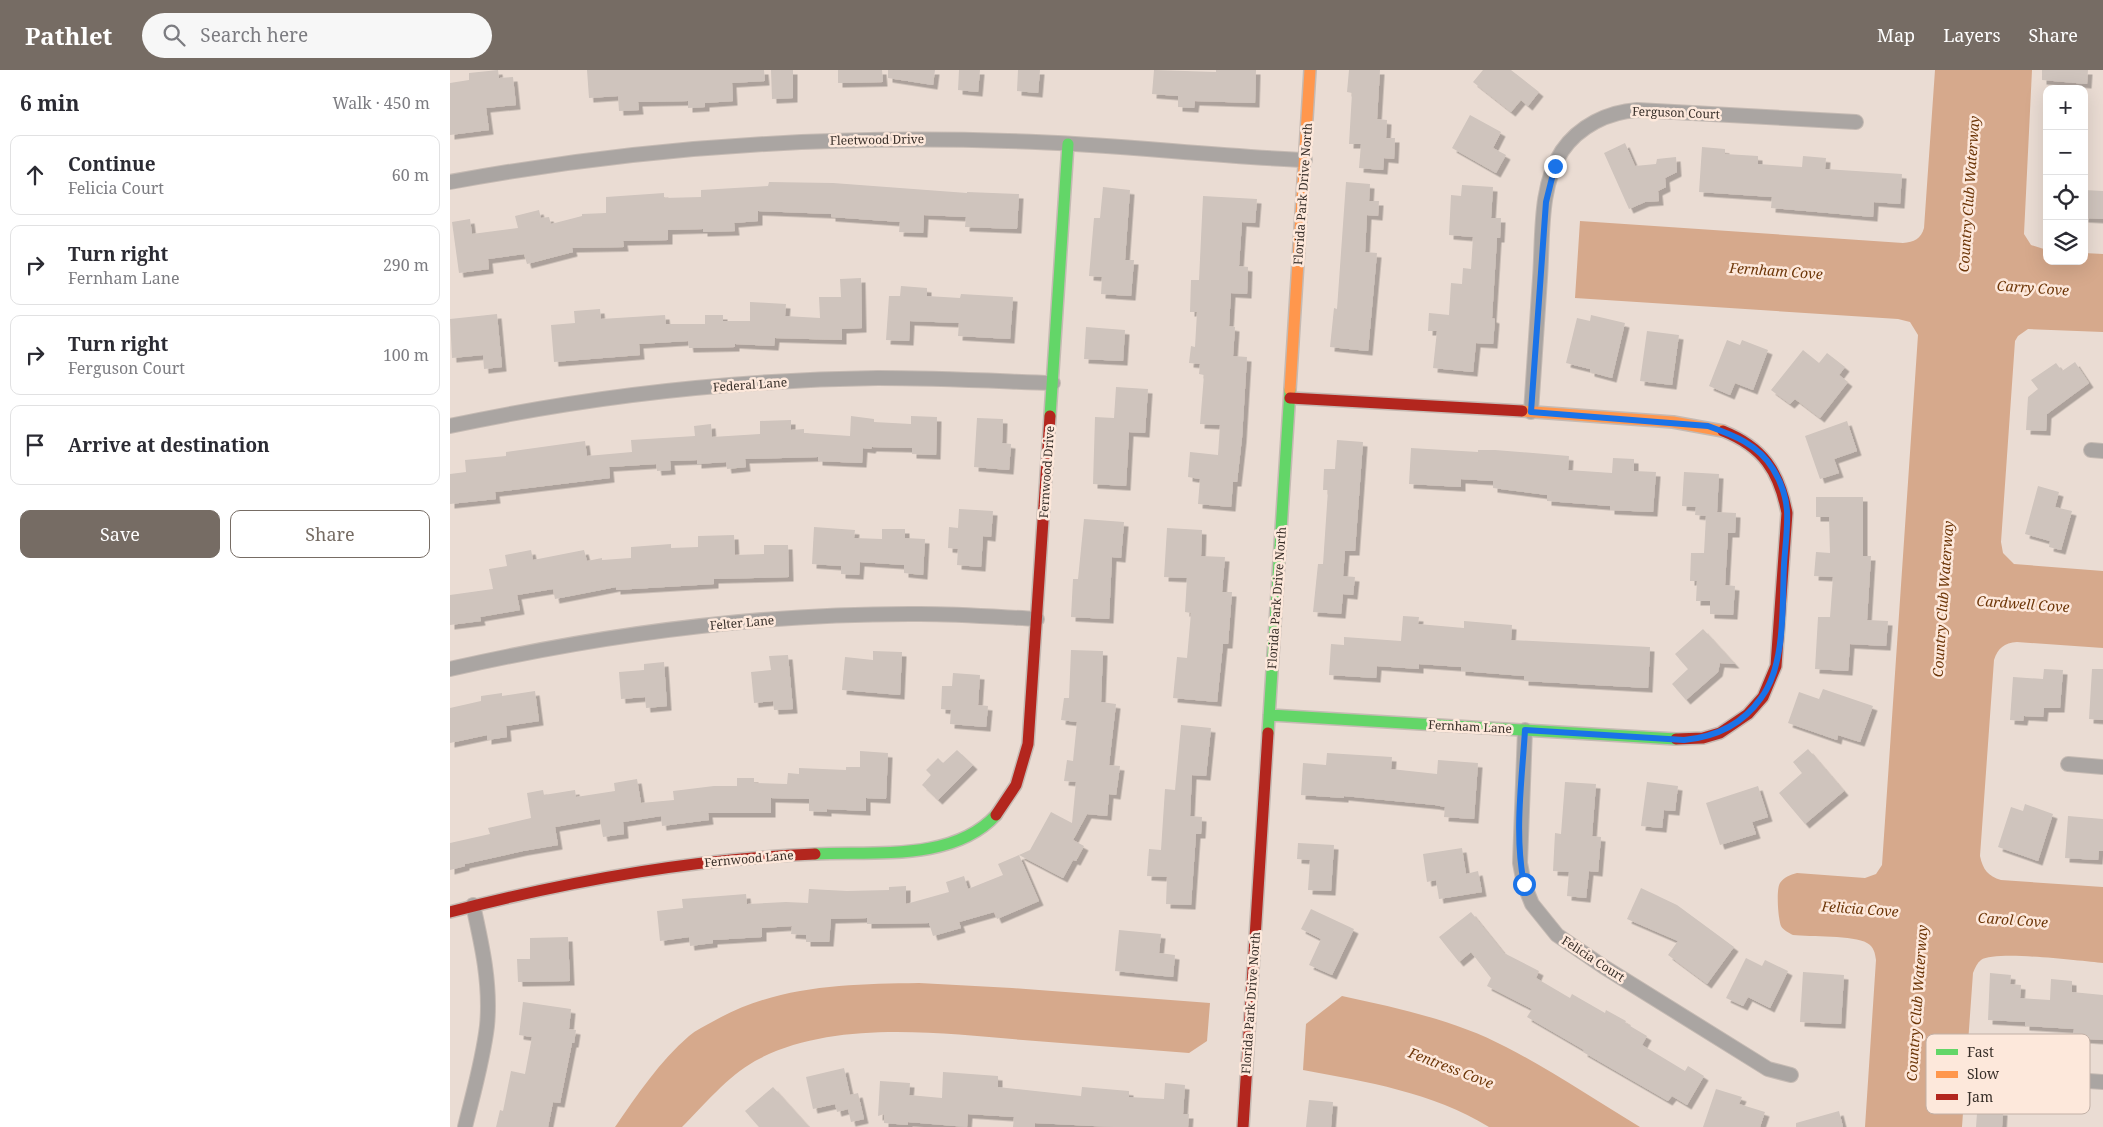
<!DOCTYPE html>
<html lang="en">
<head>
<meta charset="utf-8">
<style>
	:root { --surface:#fff; --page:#f7f7f7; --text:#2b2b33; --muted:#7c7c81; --line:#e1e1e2; --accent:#766c64 }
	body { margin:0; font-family:"Noto Serif",serif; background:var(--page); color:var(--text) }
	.controls { position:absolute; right:15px; top:15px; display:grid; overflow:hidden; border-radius:10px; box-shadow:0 5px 20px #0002 }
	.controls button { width:45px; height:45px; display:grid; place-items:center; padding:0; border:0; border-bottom:1px solid var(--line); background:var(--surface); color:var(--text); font:25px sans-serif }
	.stop { position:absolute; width:15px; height:15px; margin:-11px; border:4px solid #1a73e8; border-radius:50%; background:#fff }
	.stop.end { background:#1a73e8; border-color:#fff; box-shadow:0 1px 5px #0008 }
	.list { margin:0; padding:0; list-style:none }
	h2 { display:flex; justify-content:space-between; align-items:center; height:65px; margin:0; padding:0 20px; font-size:21px }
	h2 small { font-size:16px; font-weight:400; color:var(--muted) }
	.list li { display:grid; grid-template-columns:32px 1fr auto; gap:15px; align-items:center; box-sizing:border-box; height:80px; margin:0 10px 10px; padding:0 10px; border:1px solid var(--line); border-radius:10px }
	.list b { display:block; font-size:19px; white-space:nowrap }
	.list p { margin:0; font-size:16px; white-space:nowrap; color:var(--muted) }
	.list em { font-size:16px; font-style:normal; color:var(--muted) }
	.actions { display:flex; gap:10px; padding:15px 20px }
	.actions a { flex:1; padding:11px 0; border:1px solid var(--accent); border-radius:10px; text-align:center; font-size:18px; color:var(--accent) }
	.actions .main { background:var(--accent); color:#fff }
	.icon { flex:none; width:28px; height:28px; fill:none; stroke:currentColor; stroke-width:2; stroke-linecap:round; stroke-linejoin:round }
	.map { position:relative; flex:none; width:1653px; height:1057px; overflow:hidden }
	header { display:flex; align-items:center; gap:30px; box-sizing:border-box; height:70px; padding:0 25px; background:var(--accent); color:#fff }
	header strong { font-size:24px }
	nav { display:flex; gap:28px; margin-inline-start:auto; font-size:18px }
	.search { width:350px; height:45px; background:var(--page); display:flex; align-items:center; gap:12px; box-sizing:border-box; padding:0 18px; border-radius:28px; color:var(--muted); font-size:19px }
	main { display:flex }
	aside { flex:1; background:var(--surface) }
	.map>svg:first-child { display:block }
	.water { fill:#d6a98c }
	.building { fill:#cfc4bd; filter:url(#shadow) }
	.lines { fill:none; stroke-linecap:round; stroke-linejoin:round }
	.street-casing { stroke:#c5bab3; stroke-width:16 }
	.fast-casing { stroke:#c5bab3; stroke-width:14 }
	.slow-casing { stroke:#c5bab3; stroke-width:14 }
	.jam-casing { stroke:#c5bab3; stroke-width:14 }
	.street { stroke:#aaa5a2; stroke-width:14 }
	.fast { stroke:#63d668; stroke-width:11 }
	.slow { stroke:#ff974d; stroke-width:11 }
	.jam { stroke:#b3261e; stroke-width:11 }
	.route { stroke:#1a73e8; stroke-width:6 }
	.labels { text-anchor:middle; stroke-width:5; stroke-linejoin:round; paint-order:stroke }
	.street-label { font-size:12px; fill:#382f29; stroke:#fde8db }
	.water-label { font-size:14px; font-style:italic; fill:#6d3608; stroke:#fde8db }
	.key { fill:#fde8db; stroke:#c2b0a6; stroke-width:1 }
	.key-label { font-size:14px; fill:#382f29 }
</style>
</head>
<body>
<header>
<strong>Pathlet</strong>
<div class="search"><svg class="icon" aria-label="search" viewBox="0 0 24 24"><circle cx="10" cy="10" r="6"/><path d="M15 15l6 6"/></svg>Search here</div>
<nav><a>Map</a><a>Layers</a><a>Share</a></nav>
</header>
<main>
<aside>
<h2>6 min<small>Walk · 450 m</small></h2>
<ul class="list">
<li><svg class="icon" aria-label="ahead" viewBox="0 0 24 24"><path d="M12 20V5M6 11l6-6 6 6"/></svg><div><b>Continue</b><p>Felicia Court</p></div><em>60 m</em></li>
<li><svg class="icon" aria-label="right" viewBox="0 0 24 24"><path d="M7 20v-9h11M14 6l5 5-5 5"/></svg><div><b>Turn right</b><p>Fernham Lane</p></div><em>290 m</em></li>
<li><svg class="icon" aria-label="right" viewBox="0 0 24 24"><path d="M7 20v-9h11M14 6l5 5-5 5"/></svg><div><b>Turn right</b><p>Ferguson Court</p></div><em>100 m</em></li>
<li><svg class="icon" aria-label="arrive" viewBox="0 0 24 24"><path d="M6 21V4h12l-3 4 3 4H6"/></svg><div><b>Arrive at destination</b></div></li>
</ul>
<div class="actions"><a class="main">Save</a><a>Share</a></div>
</aside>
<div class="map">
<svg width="1653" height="1057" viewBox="0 0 1653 1057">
	<defs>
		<filter id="shadow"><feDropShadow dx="4.5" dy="4.5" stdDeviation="0" flood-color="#0004"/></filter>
	</defs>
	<rect width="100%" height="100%" fill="#eadcd3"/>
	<!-- water -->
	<path class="water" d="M1485 0H1582L1574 164 1581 175 1597 180V191H1634V183L1653 184V262L1578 259 1568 266 1565 271 1551 472 1553 483 1564 494 1653 501V578L1567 572C1554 573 1548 578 1544 590L1530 786C1533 800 1538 806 1551 810L1653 817V893C1631 891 1546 880 1531 890 1527 893 1525 898 1523 903L1512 1057H1415L1426 890C1425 883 1424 877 1417 873 1404 865 1360 867 1343 865 1339 863 1333 860 1331 856 1328 848 1326 819 1330 813 1334 807 1340 805 1347 803L1415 808 1426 804 1432 795 1468 265 1460 252 1448 249 1125 228 1130 151 1453 173C1464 172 1471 169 1474 158Z
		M469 913 562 918 760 933 757 971 739 983C684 979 628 974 573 970 489 963 382 949 305 991 277 1007 255 1034 232 1057H165C187 1025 210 991 239 966 246 960 255 956 262 952 326 915 397 914 469 913Z
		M892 926C947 938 1005 950 1056 977 1101 1000 1145 1030 1190 1057H1039C982 1022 917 1012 853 1000L856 954Z"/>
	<!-- building -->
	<path class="building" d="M48 0 49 8 63 7 66 35 36 38 39 60 0 65V13L19 10V3Z
		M137 0H314L315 11 282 13 283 31 255 33V37L238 38V31L188 32 189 40 169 41 168 26 139 28Z
		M321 0H343V28L322 29Z
		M388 0H432L433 12 388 13Z
		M438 0H485L483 15 438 8Z
		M509 0H530L528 22 508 20Z
		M568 0H590L588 23 567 21Z
		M704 0 766 2V0H806L805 33 745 31 744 38 728 37V26L702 24Z
		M899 0H930L927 49 937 50 936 68H945L944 89 934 88 933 100 909 98 911 74H899L902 23 897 22Z
		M1033 0H1061L1089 22 1078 36 1071 30 1061 42 1023 12Z
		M1592 0H1638L1637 14 1592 10Z
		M1020 45 1051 62 1043 78 1056 85 1046 103 1002 78Z
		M1175 73 1185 96 1206 94 1207 89 1226 87 1227 102 1215 108 1216 117 1208 121 1209 131 1195 132 1179 139 1154 83Z
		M1252 77 1275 79V84L1308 86V94L1352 97 1353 86 1376 88 1375 99 1452 104 1450 134 1424 132 1423 147 1321 138 1322 127 1249 122Z
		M319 112 383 113 517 123V122L569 124 567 159 515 157 516 147 474 145 473 163 449 162 450 152 381 147V144L308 141V151L284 153 285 161 253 162V159L218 160V170L173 171 174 177 122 178 123 182 77 194 74 184 38 189 39 199 9 203 2 152 20 149 22 164 68 158 65 146 89 140 91 148 99 147 101 154 132 146V144L156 143V127L214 123V128L251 127V120L318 116Z
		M896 112 920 114 919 131H929L928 146 917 145 915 182 927 183 918 281 880 277 884 238 887 239Z
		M1012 115 1043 117 1041 148H1051L1050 168H1047L1042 248 1045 249 1043 274 1026 273 1023 302 983 298 987 261H978L979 243 999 245 1001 213 1012 214 1013 198 1021 199 1023 167 999 165 1001 125 1011 126Z
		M653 117 680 120 675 190H684L681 226 651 224 652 207 639 206 644 148H650Z
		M1634 120 1653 121V149L1634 148Z
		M753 126 807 129 805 153 792 152 789 196 798 197 797 224 781 223 779 256 785 257 783 286 797 287 792 368 787 412H783L781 437 748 434 750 409 738 407 740 382 768 385 770 355 750 354 754 305 749 304 750 294 739 293 741 276 745 277 747 242H740L741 210H749Z
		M411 208 412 258 392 259V270L325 268 324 276 285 274V277L239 278 238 271 189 274 190 285 104 292 101 255 125 253 124 241 150 239 151 249 215 245 216 254H255V245H273V251H300V232L336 234 335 246 370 248 369 227H391L390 209Z
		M451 216 477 218V226L510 228 511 224 563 227 560 269 508 266 509 253 460 251 459 271 436 270 439 226H450Z
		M47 244 52 297 34 299 33 285 2 288 0 249Z
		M1141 245 1175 253 1162 308 1140 302V299L1116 293 1127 248 1140 251Z
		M636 257 675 260 673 291 634 289Z
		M1197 261 1229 265 1222 315 1190 311Z
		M1277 270 1290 275 1292 270 1318 280 1303 320 1285 313 1280 325 1259 316Z
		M1353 280 1369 293 1377 283 1395 297 1389 305 1398 312 1370 348 1345 329 1340 334 1321 320Z
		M1625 292 1639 313 1597 344 1596 361 1576 360 1578 327 1588 319 1581 310 1606 293 1612 301Z
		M666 317 698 319 695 363 679 362 676 416 643 414 645 347 664 348Z
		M401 346 424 349V352L461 354V346L487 347 486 385 462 384V378L422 377 421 379 413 378 412 393 368 391V387L295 389 296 397 277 399 276 392 247 394V390L220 391 221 400 207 401 206 394 159 397 160 408 45 422 46 429 0 434V404L16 402 15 390 56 386V382L135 371 137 386 182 382 181 370 245 366 244 356 261 354 262 367 310 364V351L341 350V360L354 359V363L400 366Z
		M527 348 553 349 552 373 561 374 559 400 524 397Z
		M1397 351 1407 381 1384 389 1389 403 1370 409 1355 366Z
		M887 370 913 372 905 481H895L893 506 905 507 903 525 893 524 891 544 863 542 868 494H873L878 420H873L874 399H885Z
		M961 378 1028 382V380H1045L1119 386 1118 400 1162 403 1163 388 1184 389V401L1206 402 1203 442 1160 440V436L1097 431V425L1043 418V411L1011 409V417L959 414Z
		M1234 402 1269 404 1267 442 1286 443 1285 463H1278L1275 515 1285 516 1283 545 1260 544V531H1246L1247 511H1240L1241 483H1254L1256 446 1245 445 1246 437 1232 436Z
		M1588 416 1609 422 1605 437 1622 441 1611 480 1599 477 1600 471 1575 464Z
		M1366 427H1413V486H1421L1417 550 1438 551 1436 576 1400 574 1398 601 1365 599 1368 547H1380L1383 507 1364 506 1366 482 1380 483 1379 447H1366Z
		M509 439 543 441 541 467 533 466 531 497 507 495 508 479 498 478 499 457 508 458Z
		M634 449 674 452 671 488 662 487 659 549 621 547 623 509H628Z
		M364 457 405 460 404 468 432 469V459H455V468L475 469 473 505 454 503V495L410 492 409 505 391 504V496L362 494Z
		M717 458 752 460 751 486 775 487 772 522H782L778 574H773L767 632 723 628 727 587 737 588 741 543 735 542 737 508 714 507Z
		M284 465 285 485 314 484V475H338L339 507 264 509V514L166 520V517L105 529 103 519 67 525 70 540 30 547 31 551 0 555V525L43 519 39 499 57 496 55 485 81 480 83 490 134 480 137 491 152 488V490L181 488V477L221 474V478L248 477V466Z
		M953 546 969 547 968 554 1014 558V551L1062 555 1061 570 1200 577 1198 618 1074 611V606L1011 601V597L969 594V599L927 596 926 608 879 605 881 574 894 575V567L951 571Z
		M1253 559 1285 594 1270 593 1268 602 1236 630 1222 614 1238 599 1225 584Z
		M621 580 653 581 651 632 666 634 659 695 670 696 666 725 659 724 657 746 637 744 623 770 634 776 626 791 623 790 613 808 569 785 580 780 601 742 622 753 626 712 614 711 617 690 623 691 627 652 611 650 614 628H619Z
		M423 581 452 582 450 625 392 620 395 587 423 590Z
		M338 585 343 639 324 640 323 631 304 633 301 602 321 600 319 586Z
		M214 592 217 636 196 638 195 627 171 629 169 602 194 600V594Z
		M1594 599 1613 600 1610 638H1594L1593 647 1574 646 1573 651 1560 650 1563 607 1593 609Z
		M1642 599H1653V650L1639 649Z
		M503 603 530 605 528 635 538 636 536 657 500 654 501 640 491 639 492 616H502Z
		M1373 619 1423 636 1410 672 1388 665 1387 670 1338 653 1349 622 1369 629Z
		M85 621 89 651 56 656 57 667 37 670V665L0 673V638L31 631V626L52 623V626Z
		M731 655 761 658 756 706 742 705 740 746 752 747 751 764H746L741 835 716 834 717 807 697 806 699 779 711 780 715 719 725 720Z
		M1358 679 1394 721 1355 754 1329 723 1352 703 1343 692Z
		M507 680 523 695 488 730 472 715 481 705 476 700 488 688 493 693Z
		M410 681 438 683 436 729 416 728V741L377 739V742L359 741V729L321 728V743H258L259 750 212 756 211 746 173 752 174 764 153 767 150 749 105 757 108 775 73 781 15 794V796L0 800V773L40 764 38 758 81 748 77 723 93 720 94 725 125 720 126 727 165 721 164 713 187 709 191 733 224 730 223 721 264 716H287V708H304V713L337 714 338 703 349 704V698L396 700V697H410Z
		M877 683 942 687 941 699 987 704 988 690 1028 693 1024 749 994 747 995 737 985 735 894 726V728L851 725 853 693 876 695Z
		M1115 712 1146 714 1142 766 1151 767 1148 802 1139 801 1136 828 1117 826 1119 802 1103 801 1105 763 1111 764Z
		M1197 712 1228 716 1225 741 1214 740 1212 758 1191 756Z
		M1308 716 1318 747 1302 752 1306 764 1270 775 1256 733Z
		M1575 734 1603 744 1588 791 1548 777 1561 737 1573 741Z
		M1618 746 1653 749V781H1649L1648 790 1615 788Z
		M848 773 884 775 881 821 858 820 860 790 847 789Z
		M1012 778 1016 804 1028 801 1032 822 989 829 986 810 977 812 973 784Z
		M569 785 589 831 547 849 544 842 509 852 511 858 483 866 479 853 417 854V848L381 849 379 872H356V865L341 864 342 856 312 858V867L263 870V873L240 876 239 867 210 871 207 841 233 838 232 829 296 824 297 834 336 832 358 833 359 819 397 821 439 820V817L456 816V834L499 822 496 812 514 806 518 819 553 805 548 794Z
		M1191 818 1227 835 1284 877 1257 914 1218 885 1228 871 1177 849Z
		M861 839 904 859 882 905 859 895 871 869 851 859Z
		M1021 842 1054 883 1089 901 1086 908 1120 928 1122 924 1155 943 1156 940 1176 951 1175 953 1197 966 1192 975 1235 1001 1238 996 1254 1006 1237 1035 1222 1026 1218 1031 1133 982 1134 980 1077 947 1082 939 1037 916 1041 908 1021 882 1009 892 989 867Z
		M669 860 711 864 709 883 725 885 723 907 665 901Z
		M118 867 120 911 68 912 67 889H80V868Z
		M1296 888 1312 896 1315 890 1338 901 1320 938 1298 927 1293 936 1276 928Z
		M1353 902 1394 905 1391 954 1350 952Z
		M1540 903 1561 905 1560 914 1571 915 1570 928 1600 930 1601 909 1622 911V922L1653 925V970L1623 968 1624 959 1575 956V952L1538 950Z
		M73 932 121 939 119 959 126 960 124 973H122L110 1033 103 1032 98 1057H46L50 1040 53 1041 61 1001 75 1004 82 967 69 965Z
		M394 998 400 1025 408 1023 414 1049 401 1052 398 1039 387 1042 385 1034 363 1039 356 1007Z
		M493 1002 548 1006V1017L631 1026 632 1017 679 1021V1027L714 1029 715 1013 735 1015 733 1044H739L738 1057H663L585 1053V1057H563L564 1047 518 1044 517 1057 458 1052V1055L434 1053V1044L428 1046 430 1011 460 1013 459 1025 492 1028Z
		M1529 1015 1549 1016 1548 1041H1553L1552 1057H1526Z
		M323 1017 359 1057H309L295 1041Z
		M1266 1019 1292 1027 1289 1034 1315 1042 1310 1057H1253Z
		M859 1030 883 1032 881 1057H856Z
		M1389 1041 1393 1057H1346V1053Z"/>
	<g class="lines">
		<!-- street casing -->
		<g class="street-casing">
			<path id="street" d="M0 112C184 78 371 65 558 71 658 73 756 86 855 90
				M1081 342C1084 297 1087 252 1090 208 1093 167 1089 116 1112 81 1129 56 1158 42 1187 40L1406 52
				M0 356C140 326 285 310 428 308 486 308 545 311 603 313
				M1641 380 1653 381
				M0 599C154 564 311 543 470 544 509 544 548 547 587 549
				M1075 660 1070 793 1074 814 1082 834 1107 865 1154 897 1318 999 1341 1005
				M1618 694 1653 697
				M1597 1008 1653 1012
				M15 1057C23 1024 33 990 37 956 41 915 32 875 23 835"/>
		</g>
		<!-- fast casing -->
		<g class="fast-casing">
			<path id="fast" d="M600 346 618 74
				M819 645 1226 669
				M818 663 840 320
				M365 784C423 781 503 792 546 745"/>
		</g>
		<!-- slow casing -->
		<g class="slow-casing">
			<path id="slow" d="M840 320 860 0
				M1072 341 1223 352 1273 361"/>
		</g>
		<!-- jam casing -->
		<g class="jam-casing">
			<path id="jam" d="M840 328 1072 341
				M1226 669 1253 668 1270 663 1298 644 1313 627 1326 596 1337 443C1329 401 1313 377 1273 361
				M546 745 566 715 578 674 600 346
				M0 842C119 811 242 789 365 784
				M793 1057 818 663"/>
		</g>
		<!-- street -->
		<use href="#street" class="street"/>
		<!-- fast -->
		<use href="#fast" class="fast"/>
		<!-- slow -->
		<use href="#slow" class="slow"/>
		<!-- jam -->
		<use href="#jam" class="jam"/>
	</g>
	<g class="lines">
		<!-- route -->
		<path class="route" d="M1074 814C1064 764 1072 710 1075 660L1234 670C1266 667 1292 655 1311 628 1336 595 1332 535 1334 495 1335 477 1338 459 1337 441 1336 426 1331 412 1323 399 1308 374 1283 365 1258 356L1081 342 1096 132 1105 96"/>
	</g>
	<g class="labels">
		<!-- street labels -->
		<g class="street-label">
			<text transform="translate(1226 43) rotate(2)" y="4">Ferguson Court</text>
			<text transform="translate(427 70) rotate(-1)" y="4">Fleetwood Drive</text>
			<text transform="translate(853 124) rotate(-86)" y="4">Florida Park Drive North</text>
			<text transform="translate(300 315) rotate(-4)" y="4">Federal Lane</text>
			<text transform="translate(597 402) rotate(-86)" y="4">Fernwood Drive</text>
			<text transform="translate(827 528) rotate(-86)" y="4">Florida Park Drive North</text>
			<text transform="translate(292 553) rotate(-5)" y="4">Felter Lane</text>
			<text transform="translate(1020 657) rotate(3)" y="4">Fernham Lane</text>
			<text transform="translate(299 789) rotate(-5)" y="4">Fernwood Lane</text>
			<text transform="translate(1143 889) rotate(33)" y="4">Felicia Court</text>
			<text transform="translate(801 933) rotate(-86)" y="4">Florida Park Drive North</text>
		</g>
		<!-- water labels -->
		<g class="water-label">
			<text transform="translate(1519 124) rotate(-86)" y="5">Country Club Waterway</text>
			<text transform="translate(1326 201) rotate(4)" y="5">Fernham Cove</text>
			<text transform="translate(1583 218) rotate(4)" y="5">Carry Cove</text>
			<text transform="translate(1493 529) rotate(-86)" y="5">Country Club Waterway</text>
			<text transform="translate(1573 534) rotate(4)" y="5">Cardwell Cove</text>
			<text transform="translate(1410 839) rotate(4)" y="5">Felicia Cove</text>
			<text transform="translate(1563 850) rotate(4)" y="5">Carol Cove</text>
			<text transform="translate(1467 933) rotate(-86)" y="5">Country Club Waterway</text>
			<text transform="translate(1001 998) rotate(21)" y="5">Fentress Cove</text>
		</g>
	</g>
	<!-- legend -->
	<rect x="1476" y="964" width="164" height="80" rx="8" class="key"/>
	<rect x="1486" y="979" width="22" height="6" fill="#63d668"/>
	<rect x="1486" y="1001" width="22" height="7" fill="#ff974d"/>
	<rect x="1486" y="1024" width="22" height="6" fill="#b3261e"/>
	<g class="key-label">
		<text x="1517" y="987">Fast</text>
		<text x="1517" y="1009">Slow</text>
		<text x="1517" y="1032">Jam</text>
	</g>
</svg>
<div class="controls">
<button>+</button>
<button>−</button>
<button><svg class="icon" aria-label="locate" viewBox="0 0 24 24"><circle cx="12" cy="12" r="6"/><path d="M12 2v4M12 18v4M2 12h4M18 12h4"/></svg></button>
<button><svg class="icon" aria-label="layers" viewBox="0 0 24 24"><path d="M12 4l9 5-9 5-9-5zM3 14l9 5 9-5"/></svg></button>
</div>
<div class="stop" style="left:1074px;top:814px"></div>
<div class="stop end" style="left:1105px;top:96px"></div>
</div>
</main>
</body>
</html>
